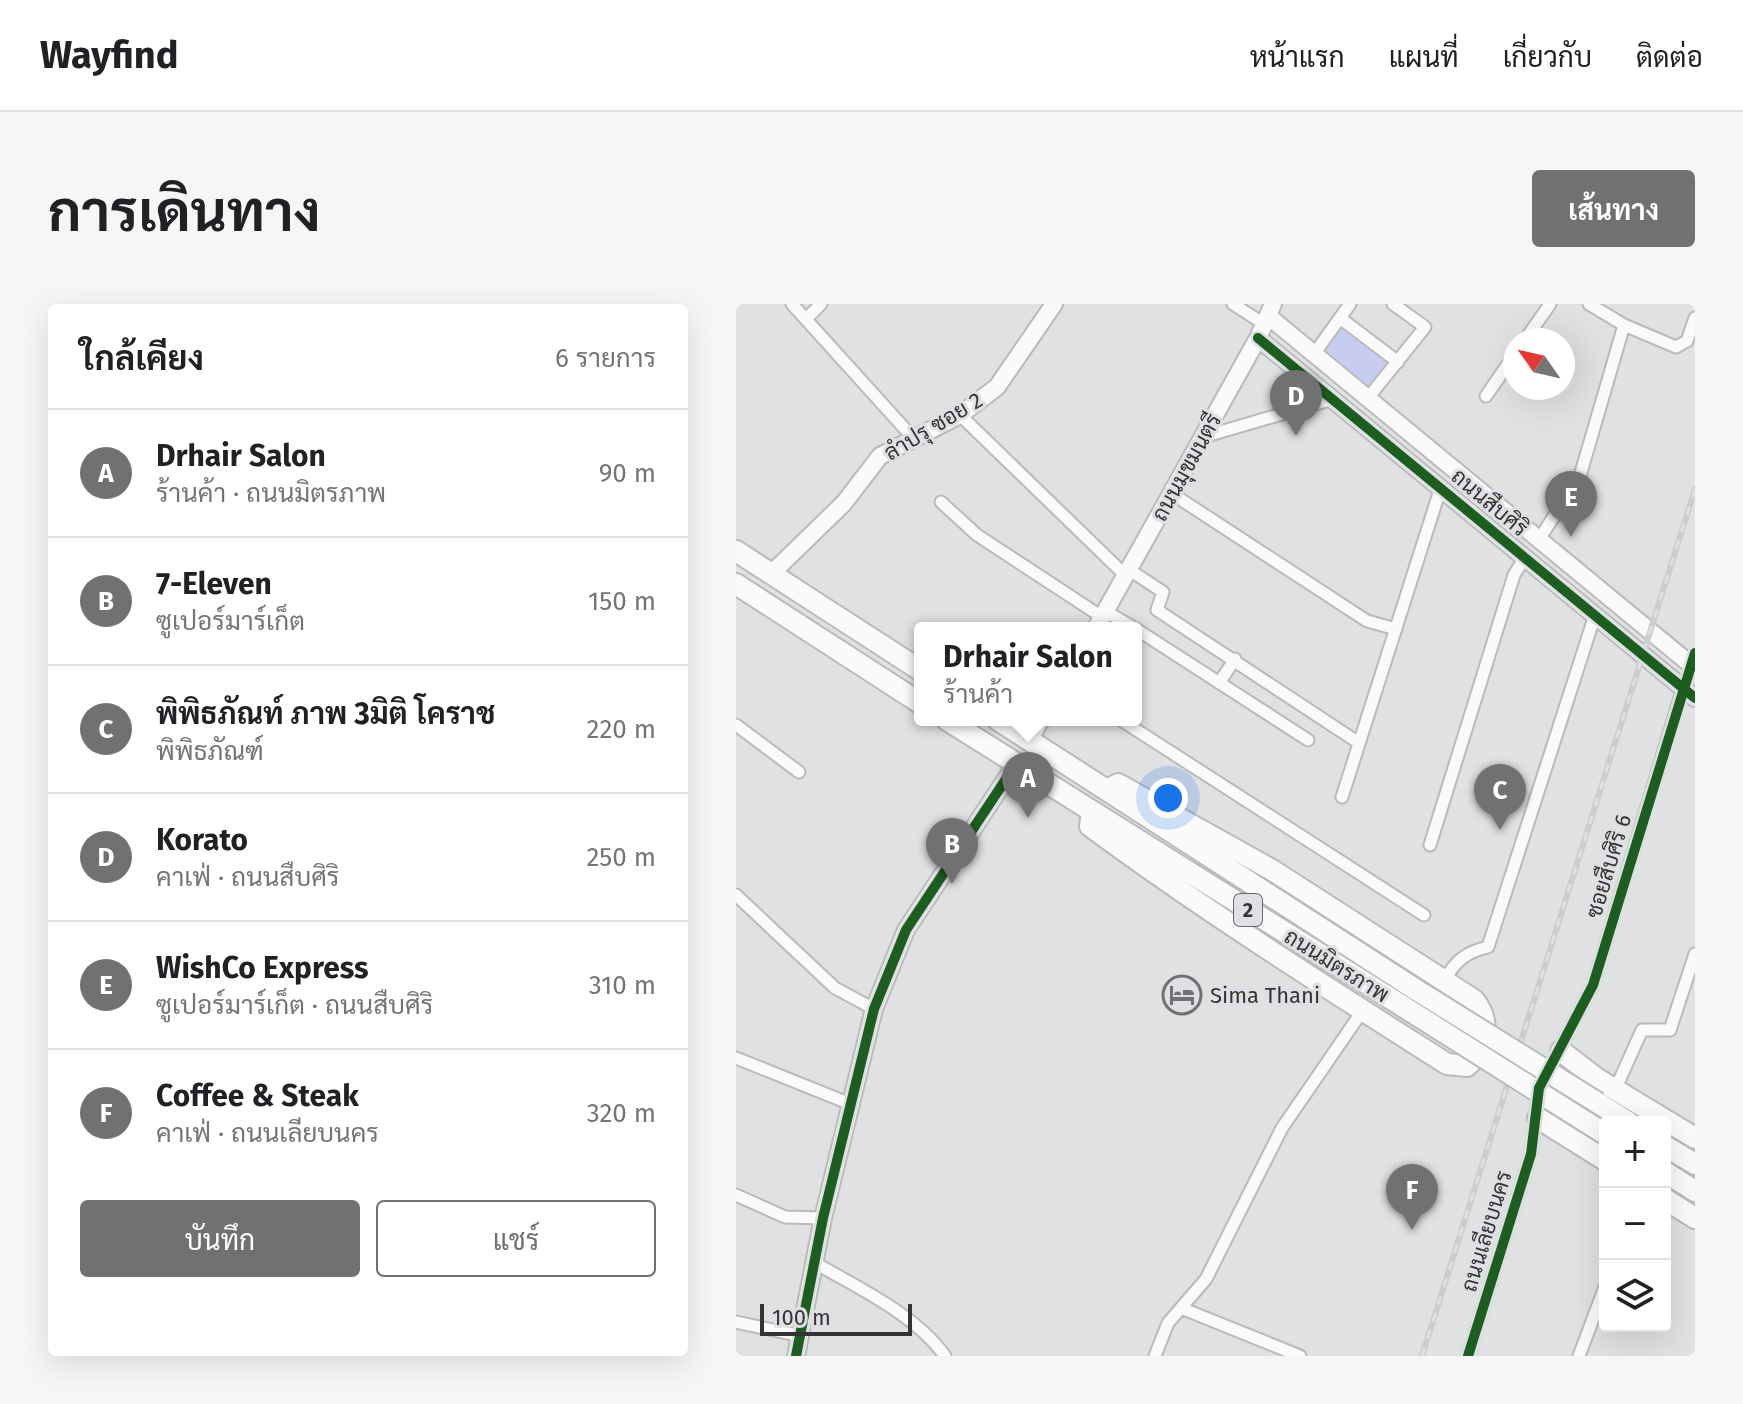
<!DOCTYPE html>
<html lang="th">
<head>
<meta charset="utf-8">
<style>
	:root { --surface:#fff; --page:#f6f6f6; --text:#202124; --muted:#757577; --line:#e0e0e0; --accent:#707172 }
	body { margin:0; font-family:"Fira Sans",Sarabun,sans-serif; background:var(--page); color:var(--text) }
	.controls { position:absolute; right:24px; bottom:24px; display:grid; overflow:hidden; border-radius:8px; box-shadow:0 8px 32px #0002 }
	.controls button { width:72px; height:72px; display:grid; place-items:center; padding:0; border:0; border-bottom:2px solid var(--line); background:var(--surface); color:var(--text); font:40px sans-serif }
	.compass { position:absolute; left:767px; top:24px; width:72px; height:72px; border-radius:50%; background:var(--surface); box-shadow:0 8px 32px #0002; rotate:304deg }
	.scale { position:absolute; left:24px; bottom:20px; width:152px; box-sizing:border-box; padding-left:8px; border:4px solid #343435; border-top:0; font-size:22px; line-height:28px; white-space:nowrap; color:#343435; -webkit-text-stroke:6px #dfe0e3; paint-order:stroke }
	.you { position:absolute; left:432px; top:494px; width:28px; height:28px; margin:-20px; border:6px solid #fff; border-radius:50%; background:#1a73e8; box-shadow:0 0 0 12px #1a73e833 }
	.badge { display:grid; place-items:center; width:52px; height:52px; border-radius:50%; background:var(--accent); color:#fff; font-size:26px; font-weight:700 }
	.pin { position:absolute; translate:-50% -66px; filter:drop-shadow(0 2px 4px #0008) }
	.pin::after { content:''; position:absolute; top:42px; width:28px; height:24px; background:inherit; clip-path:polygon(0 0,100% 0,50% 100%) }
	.popup { position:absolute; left:178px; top:318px; width:228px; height:104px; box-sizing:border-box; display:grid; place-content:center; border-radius:8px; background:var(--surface); filter:drop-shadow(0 2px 6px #0005); font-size:26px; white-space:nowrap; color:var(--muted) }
	.popup b { font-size:30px; color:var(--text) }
	.popup::after { content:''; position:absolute; left:50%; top:100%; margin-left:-16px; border:16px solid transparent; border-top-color:var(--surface) }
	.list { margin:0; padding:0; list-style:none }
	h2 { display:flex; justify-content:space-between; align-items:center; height:104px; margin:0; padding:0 32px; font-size:34px }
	h2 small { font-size:26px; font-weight:400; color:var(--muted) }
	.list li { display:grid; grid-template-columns:52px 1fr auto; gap:24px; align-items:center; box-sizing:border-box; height:128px; padding:0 32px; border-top:2px solid var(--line) }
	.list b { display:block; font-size:30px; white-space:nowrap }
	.list p { margin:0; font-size:26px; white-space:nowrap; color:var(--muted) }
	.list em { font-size:26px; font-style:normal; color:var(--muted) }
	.actions { display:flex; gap:16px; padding:24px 32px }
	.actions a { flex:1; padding:18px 0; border:2px solid var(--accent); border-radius:8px; text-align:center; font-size:28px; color:var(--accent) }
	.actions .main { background:var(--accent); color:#fff }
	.icon { flex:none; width:44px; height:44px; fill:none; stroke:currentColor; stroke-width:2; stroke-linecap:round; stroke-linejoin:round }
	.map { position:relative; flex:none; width:959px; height:1052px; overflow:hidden; border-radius:8px }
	header { display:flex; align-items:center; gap:48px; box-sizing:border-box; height:112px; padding:0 40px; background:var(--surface); border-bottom:2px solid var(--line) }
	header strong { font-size:38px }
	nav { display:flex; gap:44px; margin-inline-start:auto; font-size:28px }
	.intro { display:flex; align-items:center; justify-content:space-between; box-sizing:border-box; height:192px; padding:0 48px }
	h1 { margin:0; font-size:56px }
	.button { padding:20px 36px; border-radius:8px; background:var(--accent); color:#fff; font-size:28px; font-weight:700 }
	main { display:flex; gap:48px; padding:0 48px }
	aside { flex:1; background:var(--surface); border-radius:8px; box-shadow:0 8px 32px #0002 }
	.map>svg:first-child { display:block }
	.green { fill:#c6cdf0 }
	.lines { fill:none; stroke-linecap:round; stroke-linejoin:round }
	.street-casing { stroke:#bababb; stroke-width:15 }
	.secondary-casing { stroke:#bababb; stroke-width:20 }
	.highway-casing { stroke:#bababb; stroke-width:24 }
	.street { stroke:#fafafb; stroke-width:11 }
	.secondary { stroke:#fafafb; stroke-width:16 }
	.highway { stroke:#fafafb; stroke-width:20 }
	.rail-casing { stroke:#cccdce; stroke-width:6 }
	.rail { stroke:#dfe0e3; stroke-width:3; stroke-dasharray:9; stroke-linecap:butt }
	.highway-bridge-casing { stroke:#bababb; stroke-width:24; stroke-linecap:butt }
	.highway-bridge { stroke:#fafafb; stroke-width:20 }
	.cycleway-casing { stroke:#dfe0e3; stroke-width:15 }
	.cycleway { stroke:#1b5e20; stroke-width:10 }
	.labels { text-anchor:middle; stroke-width:6; stroke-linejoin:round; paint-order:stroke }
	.shield { fill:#dfe0e3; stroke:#676869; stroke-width:2 }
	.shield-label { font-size:20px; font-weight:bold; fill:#343435 }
	.street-label { font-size:22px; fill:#343435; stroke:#dfe0e3 }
	.poi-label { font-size:22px; fill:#343435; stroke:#dfe0e3; text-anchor:start }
</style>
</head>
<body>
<header>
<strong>Wayfind</strong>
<nav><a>หน้าแรก</a><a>แผนที่</a><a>เกี่ยวกับ</a><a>ติดต่อ</a></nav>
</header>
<div class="intro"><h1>การเดินทาง</h1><a class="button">เส้นทาง</a></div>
<main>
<aside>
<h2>ใกล้เคียง<small>6 รายการ</small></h2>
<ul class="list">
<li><span class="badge">A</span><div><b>Drhair Salon</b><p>ร้านค้า · ถนนมิตรภาพ</p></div><em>90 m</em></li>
<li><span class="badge">B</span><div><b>7-Eleven</b><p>ซูเปอร์มาร์เก็ต</p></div><em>150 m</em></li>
<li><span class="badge">C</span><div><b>พิพิธภัณท์ ภาพ 3มิติ โคราช</b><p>พิพิธภัณฑ์</p></div><em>220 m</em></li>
<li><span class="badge">D</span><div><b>Korato</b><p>คาเฟ่ · ถนนสืบศิริ</p></div><em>250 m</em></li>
<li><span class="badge">E</span><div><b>WishCo Express</b><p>ซูเปอร์มาร์เก็ต · ถนนสืบศิริ</p></div><em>310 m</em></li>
<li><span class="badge">F</span><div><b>Coffee &amp; Steak</b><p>คาเฟ่ · ถนนเลียบนคร</p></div><em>320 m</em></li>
</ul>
<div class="actions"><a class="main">บันทึก</a><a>แชร์</a></div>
</aside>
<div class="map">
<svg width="959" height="1052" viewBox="0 0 959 1052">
	<rect width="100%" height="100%" fill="#e0e1e2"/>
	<!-- green -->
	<path class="green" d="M610 17 658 55 634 84 586 44Z"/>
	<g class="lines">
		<!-- street casing -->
		<g class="street-casing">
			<path id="street" d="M56 0 179 136
				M497 0 528 20
				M853 0 888 21 940 43 951 37 959 14
				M604 14 662 58
				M70 15 85 0
				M789 36 814 0
				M578 50 614 0
				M750 92 779 50
				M632 94 689 23 657 0
				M224 111 389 271
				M467 133 597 95
				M435 189 631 317 660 325
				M205 198 241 231 366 313
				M804 234 844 172 888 21
				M392 265 427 288 421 306 623 439
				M369 307 398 324
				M400 325 572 436
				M483 379 499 355
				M385 416 688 611
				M0 421 63 468
				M606 493 705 183
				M694 541 778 271 789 253
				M0 591 99 684 138 705
				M709 676C719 657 730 648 752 643L859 311
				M0 754 117 801
				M879 786 906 726H934L959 650
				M0 891 49 913 87 914
				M81 960C124 985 180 1011 209 1052
				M445 1004 564 1052
				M0 1018 65 1032
				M419 1052 432 1019 470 975 546 824 627 706
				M732 1052 795 850 803 784 857 681 947 384
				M843 1052 869 983"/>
		</g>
		<!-- secondary casing -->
		<g class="secondary-casing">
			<path id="secondary" d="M532 12 959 364
				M522 34 959 394
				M34 271 108 199 144 152 224 111 261 83 318 0
				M360 324 522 34 537 0
				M293 436 305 416
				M60 1052 87 914 138 705 170 626 280 460"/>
		</g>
		<!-- highway casing -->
		<g class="highway-casing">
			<path id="highway" d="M0 247 184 366
				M0 280 184 399
				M211 416 668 703
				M262 416 679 685
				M356 508 354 522C469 607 590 683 711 760L731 762C751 743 755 717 738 696L536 566 382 480 371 486
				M825 747 860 774 959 834
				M862 799 892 818
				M802 814 869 856
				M850 818 869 830
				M929 842 959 860
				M929 868 959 887
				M929 895 959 914"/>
		</g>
		<!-- street -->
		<use href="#street" class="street"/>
		<!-- secondary -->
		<use href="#secondary" class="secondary"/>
		<!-- highway -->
		<use href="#highway" class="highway"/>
		<!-- rail casing -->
		<g class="rail-casing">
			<path id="rail" d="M686 1052 959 185"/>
		</g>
		<!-- rail -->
		<use href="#rail" class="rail"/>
		<!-- highway-bridge casing -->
		<g class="highway-bridge-casing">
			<path id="highway-bridge" d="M679 685 862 799
				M668 703 850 818"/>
		</g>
		<!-- highway-bridge -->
		<use href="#highway-bridge" class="highway-bridge"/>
		<!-- cycleway casing -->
		<g class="cycleway-casing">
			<path id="cycleway" d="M522 34 959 394
				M60 1052 87 914 138 705 170 626 280 460
				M732 1052 795 850 803 784 857 681 959 349"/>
		</g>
		<!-- cycleway -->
		<use href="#cycleway" class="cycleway"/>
	</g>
	<!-- icons -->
	<defs>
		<g id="hotel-ring" transform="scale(2)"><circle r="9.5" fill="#dfe0e3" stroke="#707172" stroke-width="1.5"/><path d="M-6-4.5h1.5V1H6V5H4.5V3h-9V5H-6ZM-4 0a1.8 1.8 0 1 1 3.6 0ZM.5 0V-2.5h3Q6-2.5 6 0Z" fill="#707172"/></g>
	</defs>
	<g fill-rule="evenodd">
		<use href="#hotel-ring" x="446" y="691"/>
	</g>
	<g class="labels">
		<!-- shield labels -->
		<rect class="shield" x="498" y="590" width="28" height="32" rx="6"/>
		<g class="shield-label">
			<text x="512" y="613">2</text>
		</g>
		<!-- street labels -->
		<g class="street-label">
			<text transform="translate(197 122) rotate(-31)" y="8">ลำปรุ ซอย 2</text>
			<text transform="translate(450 163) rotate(-61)" y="8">ถนนมุขมนตรี</text>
			<text transform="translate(754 198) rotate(40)" y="8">ถนนสืบศิริ</text>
			<text transform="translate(872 562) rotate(-73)" y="8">ซอยสืบศิริ 6</text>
			<text transform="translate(601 661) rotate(32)" y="8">ถนนมิตรภาพ</text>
			<text transform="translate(750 927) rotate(-73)" y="8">ถนนเลียบนคร</text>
		</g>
		<!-- poi labels -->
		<g class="poi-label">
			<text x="474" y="699">Sima Thani</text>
		</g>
	</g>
</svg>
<div class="controls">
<button>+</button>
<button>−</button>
<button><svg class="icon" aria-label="layers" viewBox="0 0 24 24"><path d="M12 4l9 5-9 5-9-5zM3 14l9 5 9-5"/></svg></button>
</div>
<svg class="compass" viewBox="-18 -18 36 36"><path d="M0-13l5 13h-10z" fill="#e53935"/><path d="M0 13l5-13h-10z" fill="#757577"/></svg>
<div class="scale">100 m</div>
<div class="you"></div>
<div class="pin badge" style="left:292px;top:514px">A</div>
<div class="popup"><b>Drhair Salon</b>ร้านค้า</div>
<div class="pin badge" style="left:216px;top:580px">B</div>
<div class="pin badge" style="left:764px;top:526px">C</div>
<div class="pin badge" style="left:560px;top:132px">D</div>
<div class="pin badge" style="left:835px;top:233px">E</div>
<div class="pin badge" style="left:676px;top:926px">F</div>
</div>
</main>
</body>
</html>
